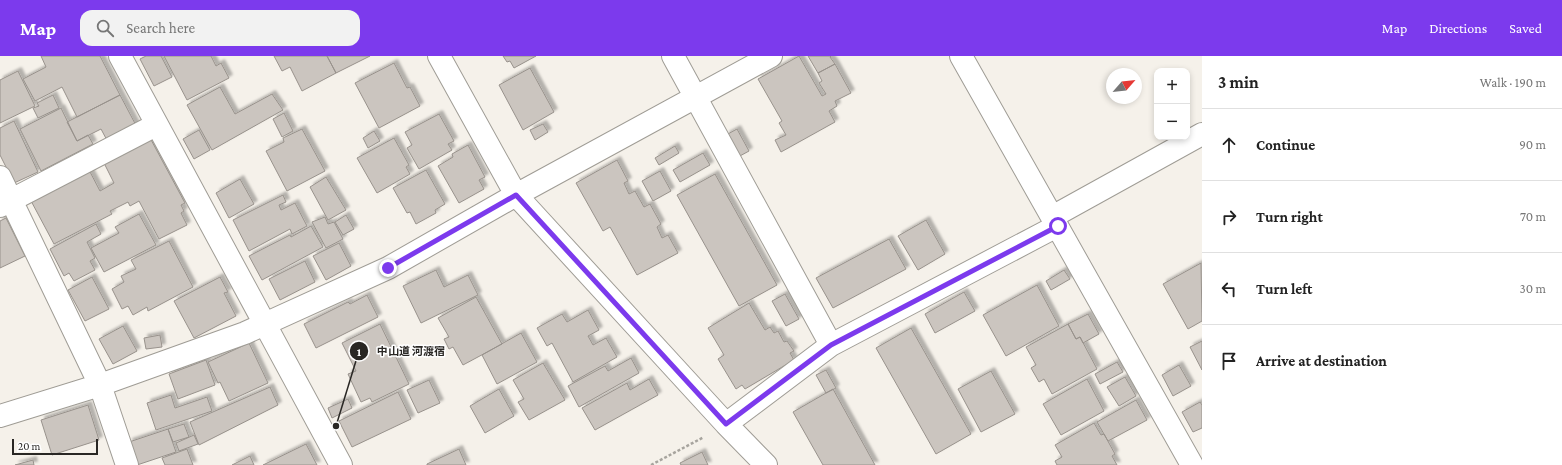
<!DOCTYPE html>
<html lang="en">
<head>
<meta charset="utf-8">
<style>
	:root { --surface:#fff; --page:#f2f2f2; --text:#222; --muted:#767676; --line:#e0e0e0; --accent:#7c3aed }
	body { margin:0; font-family:"Crimson Pro","Noto Sans JP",serif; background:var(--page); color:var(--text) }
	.controls { position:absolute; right:12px; top:12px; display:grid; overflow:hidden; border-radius:8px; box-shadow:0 2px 6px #0003 }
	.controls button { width:36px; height:36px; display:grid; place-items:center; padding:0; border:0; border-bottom:1px solid var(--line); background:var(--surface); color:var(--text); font:20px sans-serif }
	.compass { position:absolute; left:1106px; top:12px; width:36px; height:36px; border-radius:50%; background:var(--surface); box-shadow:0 2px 6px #0003; rotate:62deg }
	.scale { position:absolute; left:12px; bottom:10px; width:86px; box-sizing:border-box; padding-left:4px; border:2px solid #292724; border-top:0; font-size:11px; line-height:14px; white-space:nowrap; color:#292724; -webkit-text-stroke:3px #fff; paint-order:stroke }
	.stop { position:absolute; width:12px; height:12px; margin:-9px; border:3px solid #7c3aed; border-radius:50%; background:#fff }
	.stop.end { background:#7c3aed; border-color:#fff; box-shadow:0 1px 4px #0008 }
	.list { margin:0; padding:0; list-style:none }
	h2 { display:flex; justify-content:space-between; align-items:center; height:52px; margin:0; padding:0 16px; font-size:17px }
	h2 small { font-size:13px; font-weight:400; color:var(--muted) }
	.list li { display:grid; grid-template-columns:26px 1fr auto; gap:12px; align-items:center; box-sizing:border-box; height:72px; padding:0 16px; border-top:1px solid var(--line) }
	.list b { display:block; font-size:15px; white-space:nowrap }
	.list em { font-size:13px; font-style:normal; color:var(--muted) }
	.icon { flex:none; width:22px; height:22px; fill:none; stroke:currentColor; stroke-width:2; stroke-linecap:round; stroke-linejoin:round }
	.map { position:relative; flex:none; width:1202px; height:409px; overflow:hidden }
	header { display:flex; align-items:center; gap:24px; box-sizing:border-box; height:56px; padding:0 20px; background:var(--accent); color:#fff }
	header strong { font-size:19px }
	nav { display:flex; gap:22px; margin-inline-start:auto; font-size:14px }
	.search { width:280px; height:36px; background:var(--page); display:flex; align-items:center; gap:10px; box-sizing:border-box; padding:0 14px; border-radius:12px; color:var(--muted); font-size:15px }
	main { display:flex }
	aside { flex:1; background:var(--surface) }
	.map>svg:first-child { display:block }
	.building { fill:#cbc5bf; stroke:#98928c; filter:url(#shadow) }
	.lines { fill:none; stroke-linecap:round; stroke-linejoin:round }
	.minor-casing { stroke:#9f9c95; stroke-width:24 }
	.tertiary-casing { stroke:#9f9c95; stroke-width:24 }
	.path { stroke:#a7a49e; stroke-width:2.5; stroke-dasharray:3 2; stroke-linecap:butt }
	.minor { stroke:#fff; stroke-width:22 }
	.tertiary { stroke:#fff; stroke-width:22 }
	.route { stroke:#7c3aed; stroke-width:5 }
	.leader { fill:none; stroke:#292724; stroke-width:1.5 }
	.callout-dot { fill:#292724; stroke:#fff; stroke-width:1.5 }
	.mark-label { font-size:12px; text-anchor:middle; font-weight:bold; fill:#fff }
	.callout-label { font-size:11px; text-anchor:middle; font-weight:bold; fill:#292724; stroke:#fff; stroke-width:3; stroke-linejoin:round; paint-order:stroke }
</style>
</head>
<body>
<header>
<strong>Map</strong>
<div class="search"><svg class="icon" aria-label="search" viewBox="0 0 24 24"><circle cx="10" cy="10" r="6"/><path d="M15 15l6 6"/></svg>Search here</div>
<nav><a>Map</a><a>Directions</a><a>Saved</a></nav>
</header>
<main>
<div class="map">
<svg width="1202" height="409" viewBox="0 0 1202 409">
	<defs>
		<filter id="shadow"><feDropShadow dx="3.5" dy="-3.5" stdDeviation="1" flood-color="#0004"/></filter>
	</defs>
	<rect width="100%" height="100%" fill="#f5f1ea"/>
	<!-- building -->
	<path class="building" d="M41 0H100L120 39 77 61 62 31 35 45 23 23 46 11Z
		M146 0H161L172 21 154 30 140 3Z
		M164 0H211L216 10 221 7 229 22 187 44Z
		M274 0H327L336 17 302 35 290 11 282 15Z
		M327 0H370L336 17Z
		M503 0H536L514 12 510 5 507 6Z
		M799 0 822 40 826 38 819 27 822 25 818 17 835 8 851 37 835 45 837 50 829 55 835 66 781 96 775 84 786 79 779 67 782 65 758 23Z
		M808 0H831L830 1 835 8 818 17Z
		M394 7 407 32 410 31 420 50 379 72 355 27Z
		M530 12 554 56 523 74 499 29Z
		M18 15 35 50 0 67V24Z
		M220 31 235 58 272 38 283 54 212 94 187 49Z
		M53 39 59 52 38 62 33 52 39 50 37 47Z
		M120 39 139 75 110 90 101 73 77 85 67 66Z
		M61 52 77 85 88 79 93 88 41 115 20 73Z
		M284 57 293 75 282 81 273 63Z
		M439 58 454 85 448 88 452 94 419 113 407 92 412 89 405 76Z
		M14 65 38 116 14 127 0 99V72Z
		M543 68 548 76 535 84 530 74Z
		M302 73 325 115 287 135 266 95 284 86 283 82Z
		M737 73 749 95 738 101 726 79Z
		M199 74 210 94 194 103 183 83Z
		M374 75 380 85 368 92 363 82Z
		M149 80 185 147 181 149 184 155 181 157 187 169 159 183 139 145 130 150 128 146 110 155 112 158 54 188 30 143 88 112 100 135 114 127 103 105Z
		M394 82 409 109 406 111 410 118 377 137 357 102Z
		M468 89 485 121 479 124 484 133 459 147 438 110 453 101 452 98Z
		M675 90 679 97 659 109 655 102Z
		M703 97 710 109 680 126 673 114Z
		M617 104 628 125 624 127 629 138 635 135 644 151 650 148 661 168 657 171 662 182 668 179 678 197 637 219 610 171 603 175 576 127Z
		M426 114 445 148 435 154 436 157 416 168 410 156 407 157 393 132Z
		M660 115 671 135 653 145 642 125Z
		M715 118 777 229 739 250 677 139Z
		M326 121 346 154 328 164 310 131Z
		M240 123 254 148 229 162 216 137Z
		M283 139 286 146 279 149 281 154 295 147 307 170 292 178 290 173 249 195 233 164Z
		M139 158 156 189 104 216 91 192 119 177 115 171Z
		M346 159 354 173 343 179 335 166Z
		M325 161 328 168 334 166 343 183 326 192 312 166Z
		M6 162 25 200 0 212V165Z
		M926 164 945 198 918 214 898 180Z
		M96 168 101 178 87 186 95 202 90 205 95 214 74 225 69 217 64 220 50 193Z
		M311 170 323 191 262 224 249 200 290 179 291 181Z
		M889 183 906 213 833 252 816 222Z
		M169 185 193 231 148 255 147 251 133 259 128 250 122 253 112 233 124 226 121 220 136 213 131 204Z
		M339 187 351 210 326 224 313 200Z
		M305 205 315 226 280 244 269 223Z
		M1201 207 1202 265 1188 273 1163 228Z
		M436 214 444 231 468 219 478 239 421 267 403 230Z
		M1064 214 1070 223 1051 234 1046 225Z
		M92 221 109 253 85 265 68 234Z
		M220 221 228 236 224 237 236 260 194 282 174 245Z
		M1037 229 1059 270 1006 300 983 259Z
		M964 236 975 255 935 277 925 258Z
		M785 238 799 263 786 270 772 245Z
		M367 239 378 261 316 292 304 268 348 246 350 248Z
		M476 241 502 288 463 309 453 291 449 293 444 283 449 281 438 262Z
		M749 247 765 274 770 271 774 277 778 275 784 286 787 285 794 295 790 297 794 304 745 333 742 329 736 333 718 303 724 299 708 272Z
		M588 254 599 274 588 280 593 289 606 282 617 301 573 326 552 287 547 290 537 272 562 258 567 266Z
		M1088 258 1099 278 1083 287 1080 281 1076 283 1068 268Z
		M380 268 409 328 372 346 370 342 361 346 348 318 356 315 342 287Z
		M1068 268 1076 283 1080 281 1097 313 1052 338 1044 323 1039 326 1031 312 1036 309 1026 291Z
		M123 270 137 295 113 308 99 283Z
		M911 272 971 378 936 398 876 292Z
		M521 277 537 306 497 328 482 299Z
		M160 279 162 291 146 293 144 282Z
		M1202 285V314L1190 291Z
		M249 287 268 327 229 345 220 326 218 327 208 306Z
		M631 302 639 317 579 351 568 330 605 310 608 315Z
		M206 304 215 329 178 343 169 318Z
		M1117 306 1123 316 1100 328 1095 318Z
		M543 307 565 344 529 364 518 346 524 343 513 324Z
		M1179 309 1191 330 1173 340 1162 319Z
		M826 314 836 332 826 337 816 319Z
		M991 315 1015 358 981 376 958 333Z
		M1125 321 1136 340 1119 350 1107 331Z
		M649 323 658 339 595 374 582 352 627 327 630 334Z
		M1087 323 1104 355 1061 379 1043 348Z
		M429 324 440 347 418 357 407 334Z
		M270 331 278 349 199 389 190 366Z
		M499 333 514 360 485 377 470 350Z
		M833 333 875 409H823L793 356Z
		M398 336 411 363 352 391 339 365Z
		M171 339 175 352 207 341 212 355 156 374 147 347Z
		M348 343 352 352 332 362 328 352Z
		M1136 344 1147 364 1108 385 1097 366Z
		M1200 346 1202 349V372L1193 376 1182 356Z
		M88 349 99 384 52 399 41 364Z
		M1094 367 1101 379 1104 378 1115 398 1112 400 1117 409H1057L1055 405 1062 401 1055 389Z
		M184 368 189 381 173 386 168 373Z
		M168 373 176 396 137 409 129 386Z
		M194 379 198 388 179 395 176 387Z
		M306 388 317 409H263Z
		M187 393 193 409H165L162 402Z
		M459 393 466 409H427V408Z
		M702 396 708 409H681L680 407Z
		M250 400 254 409H232Z
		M33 404 34 409H15Z"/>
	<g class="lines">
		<!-- minor casing -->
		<g class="minor-casing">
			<path id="minor" d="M439 0 516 139 726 368 766 409
				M673 0 831 289
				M961 0 1052 161 1202 78
				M0 121 100 329 127 409
				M0 150 156 69
				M1052 161 1192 409
				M0 360 100 329 245 277 388 212 516 139 771 0
				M726 368 831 289 1057 170"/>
		</g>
		<!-- tertiary casing -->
		<g class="tertiary-casing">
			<path id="tertiary" d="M120 0 341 409"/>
		</g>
		<!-- path -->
		<path class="path" d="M651 409 704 381"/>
		<!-- minor -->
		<use href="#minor" class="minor"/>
		<!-- tertiary -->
		<use href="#tertiary" class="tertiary"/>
	</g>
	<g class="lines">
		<!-- route -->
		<path class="route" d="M388 212 516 139 726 368 831 289 1058 170"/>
	</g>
	<!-- callouts -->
	<path class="leader" d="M336 370L359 295"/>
	<g class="callout-dot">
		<circle cx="336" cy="370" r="4"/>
		<circle cx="359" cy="295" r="10"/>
	</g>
	<g class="mark-label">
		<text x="359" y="300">1</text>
	</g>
	<g class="callout-label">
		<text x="411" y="299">中山道 河渡宿</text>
	</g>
</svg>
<div class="controls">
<button>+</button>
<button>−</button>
</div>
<svg class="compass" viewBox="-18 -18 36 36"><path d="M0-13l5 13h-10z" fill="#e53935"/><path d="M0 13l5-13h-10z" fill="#767676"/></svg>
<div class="scale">20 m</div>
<div class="stop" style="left:1058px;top:170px"></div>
<div class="stop end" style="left:388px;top:212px"></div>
</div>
<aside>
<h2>3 min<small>Walk · 190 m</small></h2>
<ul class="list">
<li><svg class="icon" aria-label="ahead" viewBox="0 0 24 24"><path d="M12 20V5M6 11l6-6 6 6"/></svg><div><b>Continue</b></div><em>90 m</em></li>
<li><svg class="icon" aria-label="right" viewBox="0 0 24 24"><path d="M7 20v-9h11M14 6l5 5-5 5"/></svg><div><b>Turn right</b></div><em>70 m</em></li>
<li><svg class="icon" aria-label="left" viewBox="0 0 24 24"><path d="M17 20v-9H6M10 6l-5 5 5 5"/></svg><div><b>Turn left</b></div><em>30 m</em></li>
<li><svg class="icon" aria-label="arrive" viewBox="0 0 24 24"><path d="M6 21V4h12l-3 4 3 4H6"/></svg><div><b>Arrive at destination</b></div></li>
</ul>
</aside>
</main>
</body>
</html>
